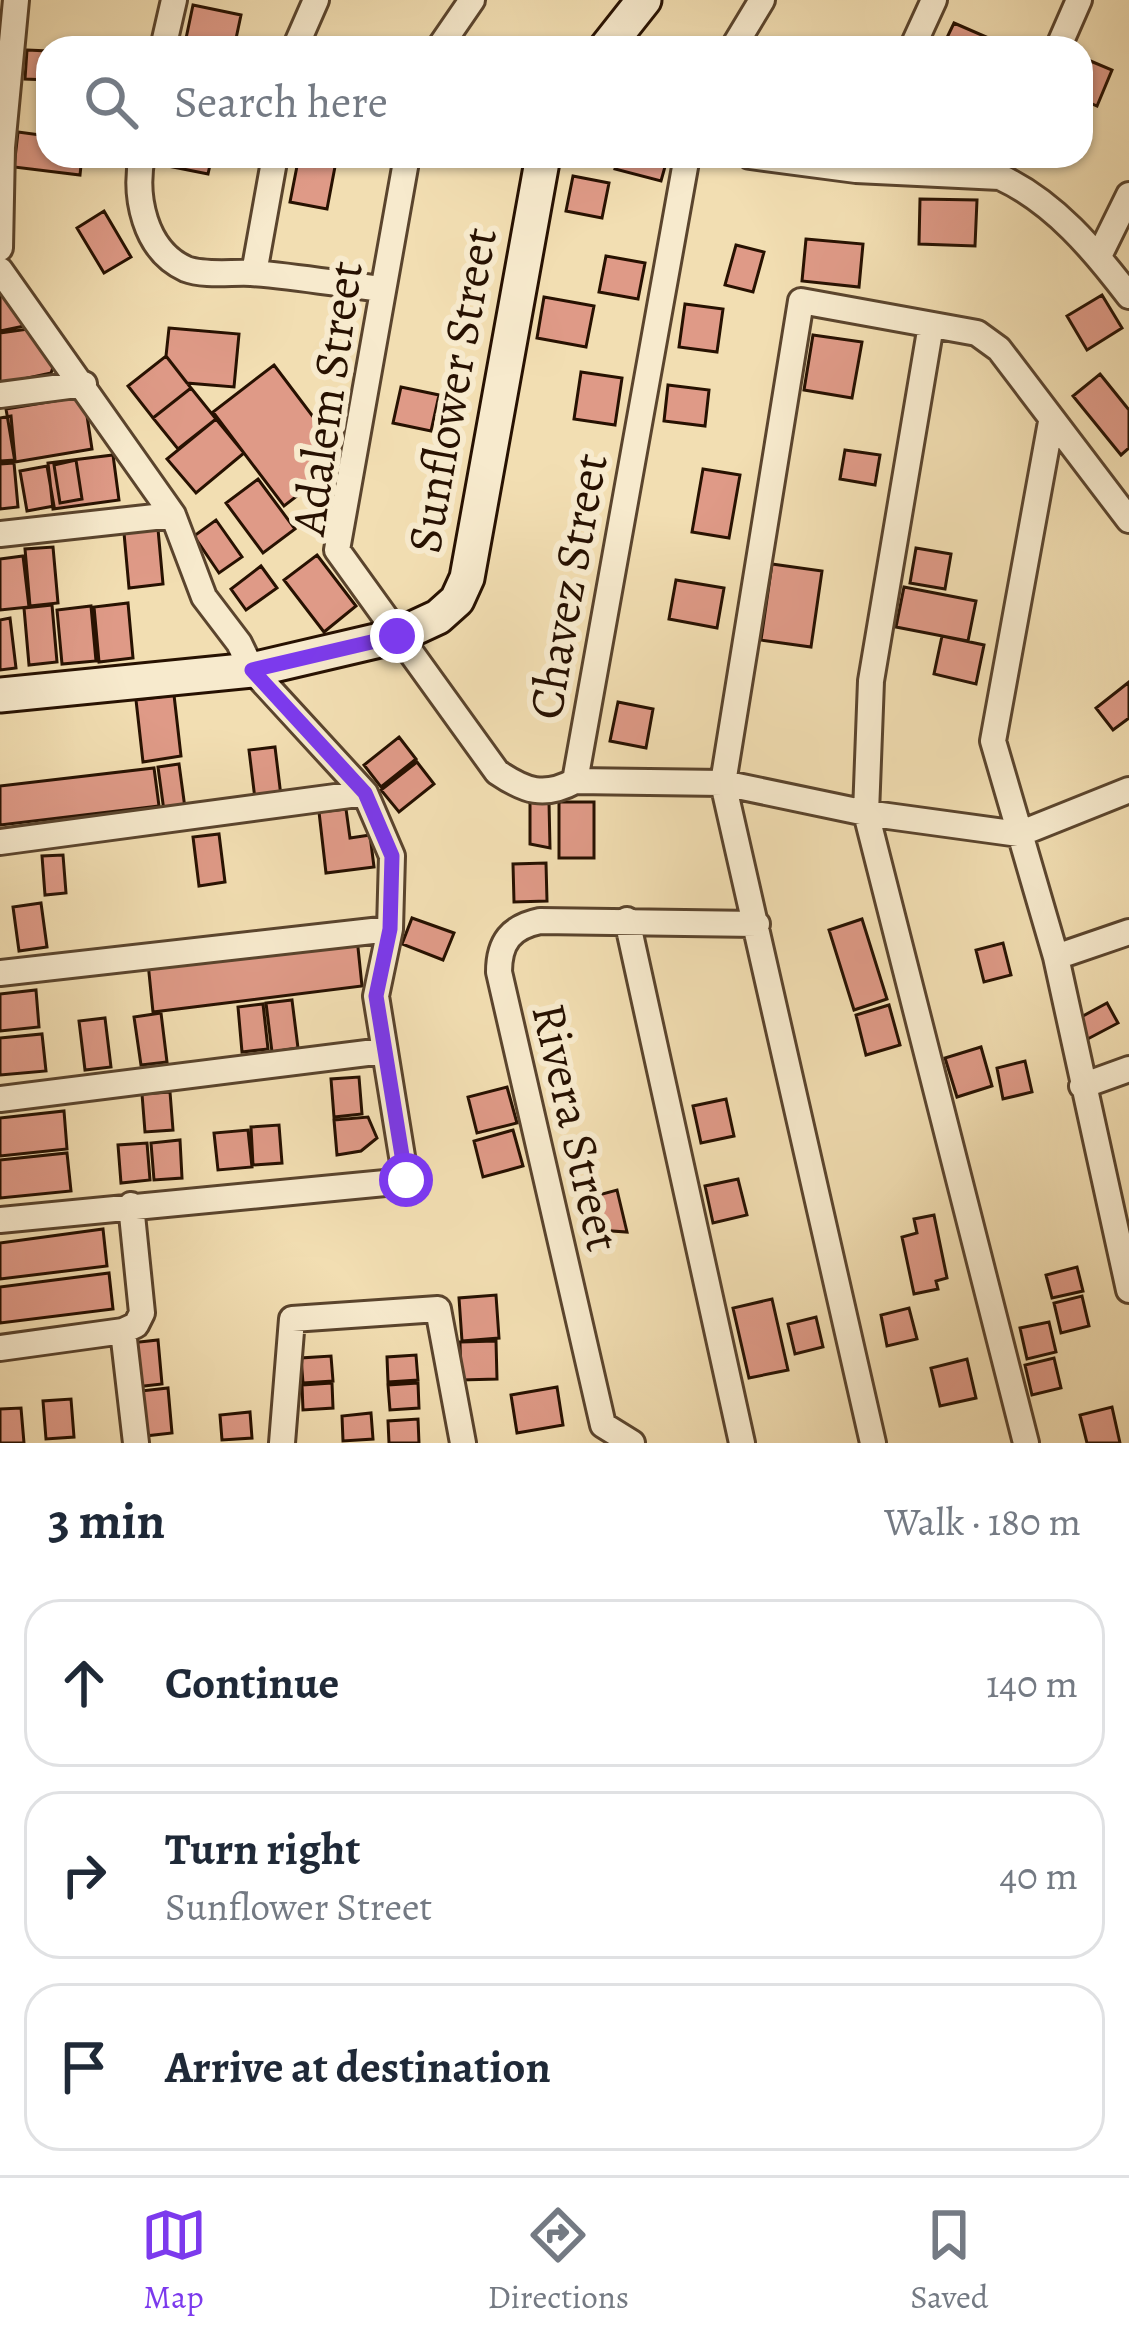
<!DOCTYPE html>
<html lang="en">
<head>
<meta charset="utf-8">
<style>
	:root { --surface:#fff; --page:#f2f2f3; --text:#1f2937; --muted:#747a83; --line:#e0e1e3; --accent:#7c3aed }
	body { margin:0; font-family:Alegreya,serif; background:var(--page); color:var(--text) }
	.stop { position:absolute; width:36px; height:36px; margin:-27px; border:9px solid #7c3aed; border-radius:50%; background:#fff }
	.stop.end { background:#7c3aed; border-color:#fff; box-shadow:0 3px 12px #0008 }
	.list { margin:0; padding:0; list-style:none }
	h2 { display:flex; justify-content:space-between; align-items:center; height:156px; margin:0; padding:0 48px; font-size:51px }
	h2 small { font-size:39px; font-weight:400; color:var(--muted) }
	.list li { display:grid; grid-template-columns:78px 1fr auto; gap:36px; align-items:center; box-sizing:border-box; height:168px; margin:0 24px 24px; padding:0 24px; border:3px solid var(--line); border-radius:36px }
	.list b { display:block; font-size:45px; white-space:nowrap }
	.list p { margin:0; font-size:39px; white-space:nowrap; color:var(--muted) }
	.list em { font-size:39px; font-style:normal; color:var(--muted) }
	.icon { flex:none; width:66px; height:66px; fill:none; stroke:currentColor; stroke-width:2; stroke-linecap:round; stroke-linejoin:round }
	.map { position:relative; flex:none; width:1129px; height:1443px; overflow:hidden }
	.search { position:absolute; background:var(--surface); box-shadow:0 3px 9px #0004; left:36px; right:36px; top:36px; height:132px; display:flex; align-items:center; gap:30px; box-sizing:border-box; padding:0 42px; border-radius:36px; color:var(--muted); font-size:45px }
	.sheet { height:732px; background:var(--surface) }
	nav { display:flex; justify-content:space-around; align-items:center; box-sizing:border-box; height:168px; border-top:3px solid var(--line); background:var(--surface); font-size:33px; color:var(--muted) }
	nav a { display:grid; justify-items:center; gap:6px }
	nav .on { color:var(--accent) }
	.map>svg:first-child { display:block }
	.building { fill:#df9a87; stroke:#271101; stroke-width:3 }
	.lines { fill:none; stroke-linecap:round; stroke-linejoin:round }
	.minor-casing { stroke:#5a442d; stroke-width:30 }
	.secondary-casing { stroke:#271101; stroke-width:39 }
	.minor { stroke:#f7eacd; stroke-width:24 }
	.secondary { stroke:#f7eacd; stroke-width:33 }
	.route { stroke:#7c3aed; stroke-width:15 }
	.labels { text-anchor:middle; stroke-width:12; stroke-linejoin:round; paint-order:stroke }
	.street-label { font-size:48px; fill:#271101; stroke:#f7eacd }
</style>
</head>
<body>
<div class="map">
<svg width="1129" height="1443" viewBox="0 0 1129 1443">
	<rect width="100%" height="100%" fill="#f2deb2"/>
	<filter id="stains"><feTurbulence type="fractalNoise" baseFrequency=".00167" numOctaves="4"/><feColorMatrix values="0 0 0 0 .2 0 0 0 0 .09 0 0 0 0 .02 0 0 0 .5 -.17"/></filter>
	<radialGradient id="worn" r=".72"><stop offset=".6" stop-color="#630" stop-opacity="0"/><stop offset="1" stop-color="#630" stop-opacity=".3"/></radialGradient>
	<!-- building -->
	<path class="building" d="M193 5 241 15 234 48H184Z
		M954 23 991 39 987 48H942Z
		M27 50 48 51V80L25 79Z
		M1081 57 1112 70 1097 106 1081 99Z
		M18 132 48 136V156H82L80 175 14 167Z
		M160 156H212L208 174 158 164Z
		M299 156H337L327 209 290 202Z
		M619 156H668L661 181 615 169Z
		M573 176 609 183 602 218 566 211Z
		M920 199 977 200 975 246 919 244Z
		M104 211 131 257 104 273 77 228Z
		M806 239 863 244 859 287 802 281Z
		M736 245 764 252 753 292 725 285Z
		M606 256 645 263 638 299 599 292Z
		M0 286 29 325 0 331Z
		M1102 295 1122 328 1087 350 1067 316Z
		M544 297 594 306 586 347 537 338Z
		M685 304 723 309 717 352 679 347Z
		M169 328 239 334 234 387 187 383 166 356Z
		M28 329 55 362 51 373 0 384V333Z
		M813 335 862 342 852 398 804 390Z
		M166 356 191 388 153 418 128 386Z
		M274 365 345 459 284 506 213 412Z
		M581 372 622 378 615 425 574 419Z
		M1100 374 1129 410V448L1121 455 1073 396Z
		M668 385 709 390 705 426 664 421Z
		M401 387 439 395 431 431 393 423Z
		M191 388 216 419 178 449 153 418Z
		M84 396 92 449 15 462 6 409Z
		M11 416 15 460 0 461V418Z
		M216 419 244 453 196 493 167 459Z
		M845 450 880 455 875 485 840 479Z
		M113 455 119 500 53 509 48 463Z
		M76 460 82 499 60 503 54 465Z
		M14 463 18 507 0 509V464Z
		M47 466 54 506 27 511 20 471Z
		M703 469 740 475 729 538 692 532Z
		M258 479 295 529 263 553 226 503Z
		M216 520 242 557 219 573 194 536Z
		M158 529 163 584 129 588 124 533Z
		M53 547 58 603 30 606 25 549Z
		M916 548 951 554 945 589 910 583Z
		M317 555 356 606 324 632 284 580Z
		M23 556 29 607 0 610V559Z
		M772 564 822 571 811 647 761 640Z
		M261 566 277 588 246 610 231 589Z
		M676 580 724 588 717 628 669 619Z
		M904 587 976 601 968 641 896 627Z
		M128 603 133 658 99 662 94 607Z
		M52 605 57 662 29 665 24 608Z
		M91 606 96 661 62 664 57 610Z
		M10 618 16 668 0 670V620Z
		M942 636 984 645 976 684 934 674Z
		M1129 682V718L1113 730 1096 708Z
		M174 695 181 756 143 762 136 700Z
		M618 702 653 709 646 748 610 741Z
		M399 737 416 759 381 787 364 765Z
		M275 747 281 796 255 799 249 750Z
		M417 762 434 784 399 812 381 790Z
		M179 764 185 808 164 811 158 767Z
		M154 768 159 806 0 825V786Z
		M530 802H549L550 848 530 844Z
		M559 802H594V858H559Z
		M346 809 350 838 370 835 374 867 326 873 319 812Z
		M219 834 225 882 199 886 193 837Z
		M63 855 66 893 45 895 42 856Z
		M546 863 547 901 514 902 513 864Z
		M41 903 47 947 19 951 13 907Z
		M412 918 454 933 443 960 402 944Z
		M862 919 887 999 854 1010 829 930Z
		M357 938 362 986 153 1012 148 963Z
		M1003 943 1011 975 984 982 976 950Z
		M36 990 39 1027 0 1031V994Z
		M292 1000 298 1048 272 1052 266 1003Z
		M1107 1003 1118 1023 1080 1043 1070 1023Z
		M263 1004 268 1049 242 1052 238 1007Z
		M889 1005 900 1045 866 1055 856 1015Z
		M161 1013 167 1062 141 1065 134 1017Z
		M105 1018 111 1067 85 1070 79 1021Z
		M42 1034 46 1071 0 1075V1038Z
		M981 1047 992 1086 957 1097 945 1058Z
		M1025 1061 1032 1092 1003 1099 997 1068Z
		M359 1077 362 1114 334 1117 331 1079Z
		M507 1087 517 1123 477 1133 468 1097Z
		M170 1092 173 1130 145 1132 142 1094Z
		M726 1099 734 1136 701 1143 693 1106Z
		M64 1111 67 1149 0 1156V1118Z
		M368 1117 377 1138 361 1151 337 1155 334 1120Z
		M279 1125 282 1163 253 1165 251 1127Z
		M248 1130 252 1167 218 1170 214 1133Z
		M513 1130 523 1166 483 1177 474 1141Z
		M180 1140 182 1178 154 1180 151 1143Z
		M147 1143 150 1180 121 1183 118 1145Z
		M67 1153 71 1191 0 1198V1160Z
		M738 1179 747 1215 713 1223 705 1186Z
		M617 1190 627 1232 584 1229 580 1200Z
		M934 1215 947 1278 936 1281 938 1289 914 1294 902 1237 917 1233 914 1219Z
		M103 1229 107 1266 0 1279V1243Z
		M1077 1267 1083 1291 1052 1298 1046 1275Z
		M109 1273 113 1309 0 1323V1287Z
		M496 1295 499 1338 462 1341 459 1298Z
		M1082 1296 1089 1326 1061 1333 1054 1303Z
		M772 1299 788 1370 749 1378 733 1308Z
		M909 1308 917 1339 887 1346 881 1315Z
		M816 1317 823 1347 795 1354 788 1324Z
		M1049 1322 1056 1352 1027 1359 1020 1328Z
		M158 1340 162 1384 135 1387 130 1343Z
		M496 1341 497 1379 461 1380 460 1342Z
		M416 1355 418 1380 388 1382 387 1357Z
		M331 1356 333 1381 303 1383 301 1358Z
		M1054 1358 1061 1388 1032 1395 1025 1365Z
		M967 1359 976 1398 940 1406 931 1368Z
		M332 1383 333 1408 303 1410 302 1385Z
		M418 1383 419 1408 390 1410 388 1385Z
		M557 1387 563 1425 517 1433 511 1395Z
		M168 1388 172 1433 145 1436 141 1391Z
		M71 1399 74 1437 46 1439 43 1401Z
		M1112 1407 1120 1443H1087L1080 1415Z
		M21 1408 24 1443H0V1409Z
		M250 1412 252 1438 222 1440 220 1415Z
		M371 1413 373 1439 343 1441 342 1416Z
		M418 1419 419 1443H389L388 1421Z"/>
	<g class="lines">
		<!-- minor casing -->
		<g class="minor-casing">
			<path id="minor" d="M163 48 174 0
				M295 48 316 0
				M439 48 472 0
				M733 48 762 0
				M912 48 934 0
				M1058 48 1079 0
				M142 156C134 196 144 250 186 269 204 276 232 272 251 273 295 276 338 284 382 289
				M407 156 337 550 497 772C525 791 544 798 575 781L687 156
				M750 156 856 170 1000 177C1054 202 1094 250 1129 296
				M0 248 2 147 16 0
				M1099 256 1129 195
				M0 270 173 515 204 597 239 643 252 670 365 793 392 856 390 929 376 996 406 1181 0 1220
				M254 273 275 156
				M931 325 871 681 866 813 1026 1443
				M0 395 84 384
				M1051 422 993 741 1056 957 1129 1290
				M0 534 173 515
				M575 781 723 783 866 813 1019 834 1129 790
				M0 842 365 793
				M627 920 742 1443
				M1056 957 1129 932
				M0 973 390 929
				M1082 1086 1129 1069
				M0 1099 383 1051
				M123 1331 136 1443
				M0 1348 123 1331 136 1325 142 1313 131 1205
				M282 1443 292 1319 438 1309 463 1443
				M632 1443 603 1425 499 972C499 942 511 927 540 921L757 924
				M873 1443 723 783 801 301 977 333 999 349 1129 520"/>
		</g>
		<!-- secondary casing -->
		<g class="secondary-casing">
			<path id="secondary" d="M606 48 644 0
				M0 695 252 670 397 636 438 617 457 600 467 578 543 156"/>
		</g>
		<!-- minor -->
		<use href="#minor" class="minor"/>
		<!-- secondary -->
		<use href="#secondary" class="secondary"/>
	</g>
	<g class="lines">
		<!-- route -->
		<path class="route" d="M397 636 252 670 365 793 392 856 390 929 376 996 406 1180"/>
	</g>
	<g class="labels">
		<!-- street labels -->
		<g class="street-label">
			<text transform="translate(451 390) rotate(-80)" y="17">Sunflower Street</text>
			<text transform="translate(326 398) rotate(-82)" y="17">Adalem Street</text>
			<text transform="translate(567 586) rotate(-80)" y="17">Chavez Street</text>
			<text transform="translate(577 1127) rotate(77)" y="17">Rivera Street</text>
		</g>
	</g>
	<rect width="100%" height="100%" filter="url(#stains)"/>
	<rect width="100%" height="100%" fill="url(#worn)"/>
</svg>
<div class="stop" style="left:406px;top:1180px"></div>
<div class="stop end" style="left:397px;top:636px"></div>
<div class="search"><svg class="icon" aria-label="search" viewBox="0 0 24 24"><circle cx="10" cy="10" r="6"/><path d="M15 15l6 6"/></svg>Search here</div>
</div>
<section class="sheet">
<h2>3 min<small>Walk · 180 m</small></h2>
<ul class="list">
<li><svg class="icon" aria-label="ahead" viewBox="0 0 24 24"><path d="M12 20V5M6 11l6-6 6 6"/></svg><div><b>Continue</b></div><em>140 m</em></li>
<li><svg class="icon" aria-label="right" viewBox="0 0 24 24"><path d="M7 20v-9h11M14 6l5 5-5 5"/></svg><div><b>Turn right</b><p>Sunflower Street</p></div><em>40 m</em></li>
<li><svg class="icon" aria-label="arrive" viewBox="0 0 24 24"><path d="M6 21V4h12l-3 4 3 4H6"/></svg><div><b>Arrive at destination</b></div></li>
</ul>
</section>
<nav>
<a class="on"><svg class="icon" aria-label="map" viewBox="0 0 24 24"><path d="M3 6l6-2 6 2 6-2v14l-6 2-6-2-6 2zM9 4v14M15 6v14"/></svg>Map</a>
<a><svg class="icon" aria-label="directions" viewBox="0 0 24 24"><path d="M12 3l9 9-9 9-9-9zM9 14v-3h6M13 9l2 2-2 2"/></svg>Directions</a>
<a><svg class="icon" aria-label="saved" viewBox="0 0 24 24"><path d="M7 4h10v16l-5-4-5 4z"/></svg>Saved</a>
</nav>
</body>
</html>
